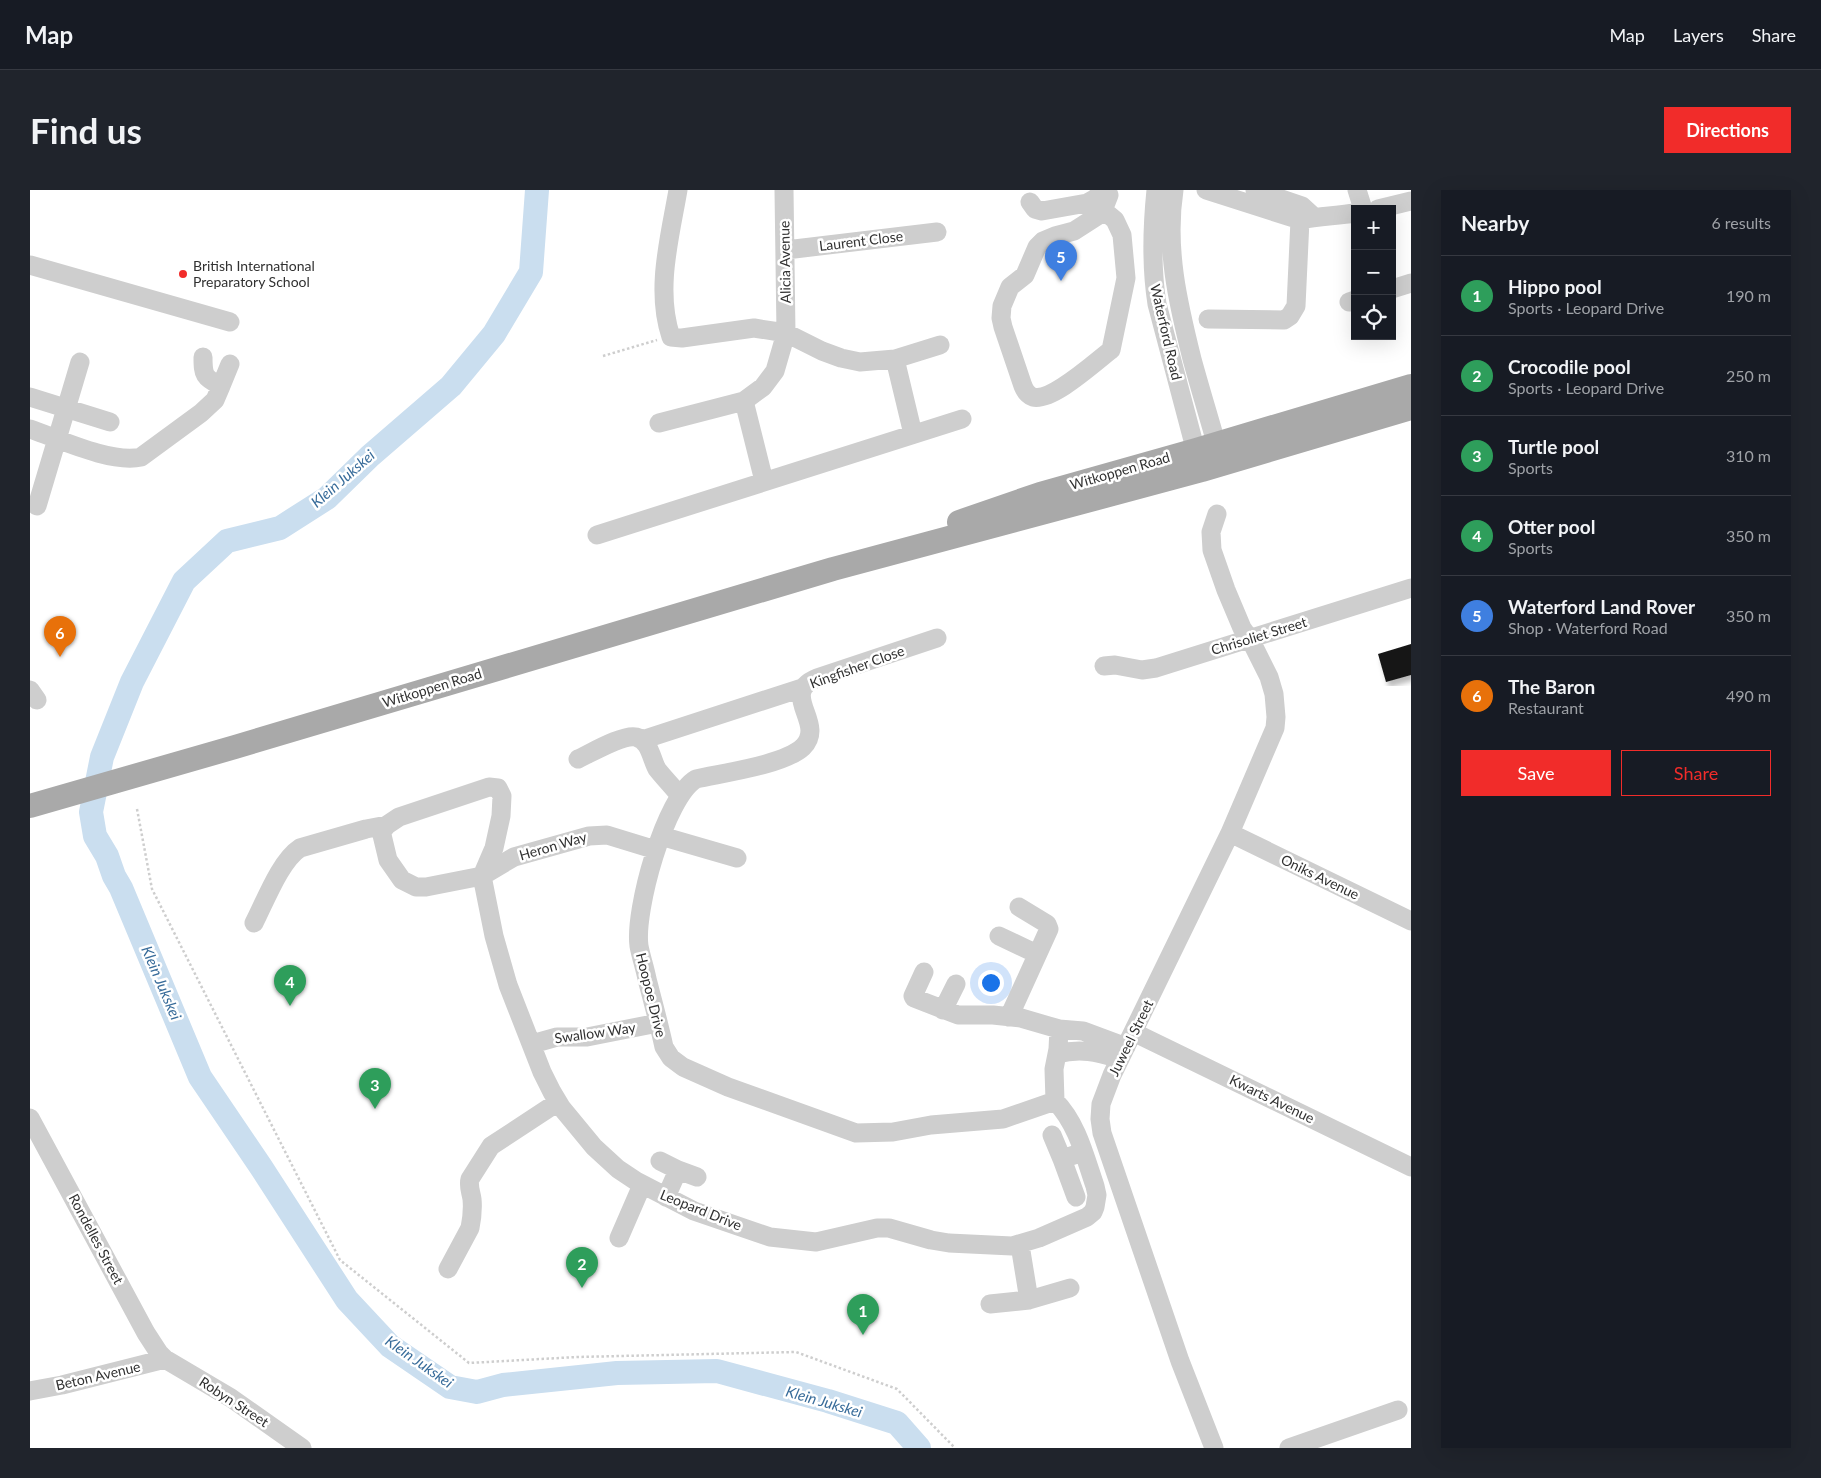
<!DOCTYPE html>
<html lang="en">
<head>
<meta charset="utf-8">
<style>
	:root { --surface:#171b24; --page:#20242c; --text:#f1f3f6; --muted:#9ea1a6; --line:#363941; --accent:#f12c2a }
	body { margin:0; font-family:Lato,sans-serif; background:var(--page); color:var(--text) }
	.controls { position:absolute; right:15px; top:15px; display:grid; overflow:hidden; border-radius:0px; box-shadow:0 5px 20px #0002 }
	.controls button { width:45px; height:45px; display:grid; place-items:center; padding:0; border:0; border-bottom:1px solid var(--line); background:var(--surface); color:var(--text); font:25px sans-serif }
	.you { position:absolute; left:960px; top:792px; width:18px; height:18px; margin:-12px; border:4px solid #fff; border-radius:50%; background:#1a73e8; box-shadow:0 0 0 8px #1a73e833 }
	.badge { display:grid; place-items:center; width:32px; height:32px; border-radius:50%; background:var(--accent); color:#fff; font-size:16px; font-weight:700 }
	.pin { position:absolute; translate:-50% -41px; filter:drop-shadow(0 1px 2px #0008) }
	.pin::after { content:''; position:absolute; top:26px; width:18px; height:15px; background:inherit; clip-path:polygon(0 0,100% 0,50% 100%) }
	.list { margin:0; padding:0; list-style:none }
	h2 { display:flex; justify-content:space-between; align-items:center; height:65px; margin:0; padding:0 20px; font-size:21px }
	h2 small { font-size:16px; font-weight:400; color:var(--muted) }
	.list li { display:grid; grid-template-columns:32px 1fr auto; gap:15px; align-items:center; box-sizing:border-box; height:80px; padding:0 20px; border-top:1px solid var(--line) }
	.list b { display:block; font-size:19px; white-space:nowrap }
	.list p { margin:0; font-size:16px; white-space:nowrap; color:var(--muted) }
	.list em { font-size:16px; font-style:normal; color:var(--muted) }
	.actions { display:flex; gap:10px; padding:15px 20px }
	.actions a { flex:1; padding:11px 0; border:1px solid var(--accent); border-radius:0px; text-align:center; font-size:18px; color:var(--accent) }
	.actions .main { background:var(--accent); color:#fff }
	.icon { flex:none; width:28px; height:28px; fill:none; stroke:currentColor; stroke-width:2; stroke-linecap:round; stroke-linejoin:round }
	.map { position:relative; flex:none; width:1381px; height:1258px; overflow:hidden; border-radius:0px }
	header { display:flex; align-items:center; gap:30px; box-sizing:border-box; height:70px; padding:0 25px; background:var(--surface); border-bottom:1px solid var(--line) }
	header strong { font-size:24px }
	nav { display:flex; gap:28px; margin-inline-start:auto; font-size:18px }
	.intro { display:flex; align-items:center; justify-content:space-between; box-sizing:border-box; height:120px; padding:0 30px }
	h1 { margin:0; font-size:35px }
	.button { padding:12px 22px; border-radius:0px; background:var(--accent); color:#fff; font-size:18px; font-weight:700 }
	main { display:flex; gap:30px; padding:0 30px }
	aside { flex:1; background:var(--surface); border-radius:0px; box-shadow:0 5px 20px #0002 }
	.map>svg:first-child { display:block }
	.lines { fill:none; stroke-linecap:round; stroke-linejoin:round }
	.river { stroke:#cadeef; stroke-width:24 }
	.building { fill:#181818; filter:url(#shadow) }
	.path { stroke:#cecece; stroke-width:2.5; stroke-dasharray:2.5 2.5; stroke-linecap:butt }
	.minor { stroke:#cecece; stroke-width:19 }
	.major { stroke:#a9a9a9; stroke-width:24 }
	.poi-dot { fill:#f12c2a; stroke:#fff; stroke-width:2 }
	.labels { text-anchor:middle; stroke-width:5; stroke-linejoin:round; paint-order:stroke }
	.street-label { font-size:14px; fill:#313131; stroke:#fff }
	.poi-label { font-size:14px; fill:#313131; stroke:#fff; text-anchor:start }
	.water-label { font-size:15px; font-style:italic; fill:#386c9a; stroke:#fff }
</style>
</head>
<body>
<header>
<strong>Map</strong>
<nav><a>Map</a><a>Layers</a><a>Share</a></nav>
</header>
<div class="intro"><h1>Find us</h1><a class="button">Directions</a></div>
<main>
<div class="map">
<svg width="1381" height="1258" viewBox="0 0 1381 1258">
	<defs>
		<filter id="shadow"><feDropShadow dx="3" dy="5.5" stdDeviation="2.5" flood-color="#0004"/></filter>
	</defs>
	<rect width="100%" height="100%" fill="#fff"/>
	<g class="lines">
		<!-- river -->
		<path class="river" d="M507 0 501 82 464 144 421 196 340 266 297 308 250 338 197 351 154 391 102 492 72 567 61 622 65 646 77 666 84 686 91 698 170 887 231 977 317 1110 360 1156 420 1197 447 1202 473 1195 587 1183 687 1181 798 1211 867 1233 889 1258"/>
	</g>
	<!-- building -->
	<path class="building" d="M1381 454V485L1356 492 1348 464Z"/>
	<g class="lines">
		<!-- path -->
		<path class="path" d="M573 166 627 150
			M107 619 122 699 310 1070 439 1173 547 1167 766 1162 867 1199 925 1258"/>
		<!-- minor -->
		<path class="minor" d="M648 0C640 47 625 100 641 147L652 148 724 138 756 143 792 161 811 168 830 172 865 169 910 155
			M1126 0C1122 39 1121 76 1127 114L1169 273
			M1144 0C1135 58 1148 113 1162 169 1171 202 1181 234 1190 267
			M1176 0 1270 30C1288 26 1306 26 1325 23
			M1225 0 1272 16 1284 27
			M1327 0 1333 19
			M1000 12 1005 19 1012 21 1057 13 1066 8 1070 2
			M1348 19 1381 11
			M1072 23 1079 25 1085 30 1092 45 1096 88 1081 160C1065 172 1022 212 1003 207 998 205 995 201 993 196L973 137 971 128 972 116 980 97 995 85 1007 57 1013 51 1025 46 1044 41 1072 23 1079 5
			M756 60 907 42
			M0 75 200 132
			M1362 99 1381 93
			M1319 112 1325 110
			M1178 129 1254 130 1260 126 1266 116 1270 30
			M865 169 883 244
			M191 196 200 174
			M0 207 80 232
			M714 211 734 291
			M629 233 714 211 733 197 745 181 756 143 754 0
			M0 239C29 249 82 274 111 267L171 223 185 210 191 196C174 188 173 185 173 167
			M7 316 50 172
			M567 345 932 229
			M907 448 787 488C748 504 797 533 773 557 754 575 692 583 666 589 635 607 604 721 609 756 611 767 615 778 617 789 623 812 629 834 634 857L641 868 653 877 698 897 826 943 863 942 901 935 973 929 1025 911
			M1074 476 1085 475 1112 480 1126 478 1381 398
			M0 500 7 510
			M612 550 772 498
			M548 569C561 563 593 544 606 547 620 551 621 568 627 579 634 588 643 597 650 606
			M1200 643 1381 731
			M631 646 707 668
			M626 660 577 645 559 646 484 667 452 686 396 697H386L372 690 358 670 352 645 353 640 357 635 369 627 459 597 468 598 472 606 471 626 464 658 452 686 464 746 478 795 512 882 522 902 531 917 564 957 588 979 606 991 664 1021 740 1047 786 1052 847 1038H859L901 1050 919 1053 982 1056 1009 1048 1057 1027 1063 1022 1065 1017 1067 1005 1065 996C1055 967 1047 933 1025 911
			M224 733C235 712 250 671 270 658L336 639 357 635
			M969 746 1007 764
			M894 782 883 806 884 808 928 825H963L991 828 1029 839 1053 841 1096 857
			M913 820 926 794
			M979 827 1019 739 1017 734 989 717
			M1103 842 1381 977
			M502 854 527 847H557L628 833
			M1027 864C1051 858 1066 862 1090 869
			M1025 911 1024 879 1028 859 1029 839
			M0 928 116 1143 129 1163 135 1169 201 1208 272 1258
			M1022 945 1032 969 1053 962
			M1032 969 1046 1007
			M630 971 648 980 636 1007
			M648 980 667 987
			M589 1048 612 995
			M990 1055 999 1110
			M418 1079 440 1038C442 1028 443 1019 442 1009 441 1002 438 996 440 989L461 956 528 912
			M960 1114 999 1110 1040 1098
			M0 1201 32 1195 135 1169
			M1184 1258 1150 1171 1072 943 1070 929 1071 914 1082 885 1200 643 1245 538 1246 527 1244 504 1239 487 1220 449 1212 438 1196 400 1182 360 1181 342 1187 324
			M1259 1258 1368 1220"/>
		<!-- major -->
		<path class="major" d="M929 332 1010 304 1166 260 1381 196
			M0 616 205 557 803 379 1172 280 1381 218"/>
	</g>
	<!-- markers -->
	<circle class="poi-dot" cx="153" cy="84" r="5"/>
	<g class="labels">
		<!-- street labels -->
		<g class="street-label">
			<text transform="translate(831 51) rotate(-7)" y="5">Laurent Close</text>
			<text transform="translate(755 72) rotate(-91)" y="5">Alicia Avenue</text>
			<text transform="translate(1136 142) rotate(77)" y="5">Waterford Road</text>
			<text transform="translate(1090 281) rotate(-16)" y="5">Witkoppen Road</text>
			<text transform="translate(1229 446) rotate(-17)" y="5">Chrisoliet Street</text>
			<text transform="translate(827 477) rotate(-20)" y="5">Kingfisher Close</text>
			<text transform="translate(402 498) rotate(-17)" y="5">Witkoppen Road</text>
			<text transform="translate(523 656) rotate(-16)" y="5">Heron Way</text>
			<text transform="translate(1290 687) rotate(26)" y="5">Oniks Avenue</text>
			<text transform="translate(621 805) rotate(76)" y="5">Hoopoe Drive</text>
			<text transform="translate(565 843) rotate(-8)" y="5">Swallow Way</text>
			<text transform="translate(1101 848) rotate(-64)" y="5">Juweel Street</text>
			<text transform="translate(1242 909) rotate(26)" y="5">Kwarts Avenue</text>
			<text transform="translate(671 1020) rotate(22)" y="5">Leopard Drive</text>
			<text transform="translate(66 1049) rotate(62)" y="5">Rondelles Street</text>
			<text transform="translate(68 1186) rotate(-13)" y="5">Beton Avenue</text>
			<text transform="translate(204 1212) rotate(33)" y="5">Robyn Street</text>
		</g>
		<!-- poi labels -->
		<g class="poi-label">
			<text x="163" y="81">British International<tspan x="163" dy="16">Preparatory School</tspan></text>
		</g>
		<!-- water labels -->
		<g class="water-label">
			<text transform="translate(313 289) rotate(-41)" y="5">Klein Jukskei</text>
			<text transform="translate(131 793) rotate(67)" y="5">Klein Jukskei</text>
			<text transform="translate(389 1172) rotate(35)" y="5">Klein Jukskei</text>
			<text transform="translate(794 1212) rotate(16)" y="5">Klein Jukskei</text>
		</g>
	</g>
</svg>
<div class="controls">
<button>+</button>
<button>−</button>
<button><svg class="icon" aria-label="locate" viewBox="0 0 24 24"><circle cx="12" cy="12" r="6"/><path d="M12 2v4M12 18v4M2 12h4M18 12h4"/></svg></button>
</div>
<div class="you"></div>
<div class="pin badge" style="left:833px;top:1145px;background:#2e9e5b">1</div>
<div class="pin badge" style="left:552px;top:1098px;background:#2e9e5b">2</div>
<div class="pin badge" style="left:345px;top:919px;background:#2e9e5b">3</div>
<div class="pin badge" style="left:260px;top:816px;background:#2e9e5b">4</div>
<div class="pin badge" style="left:1031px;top:91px;background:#3f7fe0">5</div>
<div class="pin badge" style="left:30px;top:467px;background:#e8710a">6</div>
</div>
<aside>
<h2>Nearby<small>6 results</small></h2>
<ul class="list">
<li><span class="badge" style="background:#2e9e5b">1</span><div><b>Hippo pool</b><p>Sports · Leopard Drive</p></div><em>190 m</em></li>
<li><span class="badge" style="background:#2e9e5b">2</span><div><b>Crocodile pool</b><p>Sports · Leopard Drive</p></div><em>250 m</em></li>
<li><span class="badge" style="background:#2e9e5b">3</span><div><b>Turtle pool</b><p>Sports</p></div><em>310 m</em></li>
<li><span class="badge" style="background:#2e9e5b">4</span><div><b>Otter pool</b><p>Sports</p></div><em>350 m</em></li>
<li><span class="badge" style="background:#3f7fe0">5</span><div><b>Waterford Land Rover</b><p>Shop · Waterford Road</p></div><em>350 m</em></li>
<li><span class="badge" style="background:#e8710a">6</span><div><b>The Baron</b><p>Restaurant</p></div><em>490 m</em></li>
</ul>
<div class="actions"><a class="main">Save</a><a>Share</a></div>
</aside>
</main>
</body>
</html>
